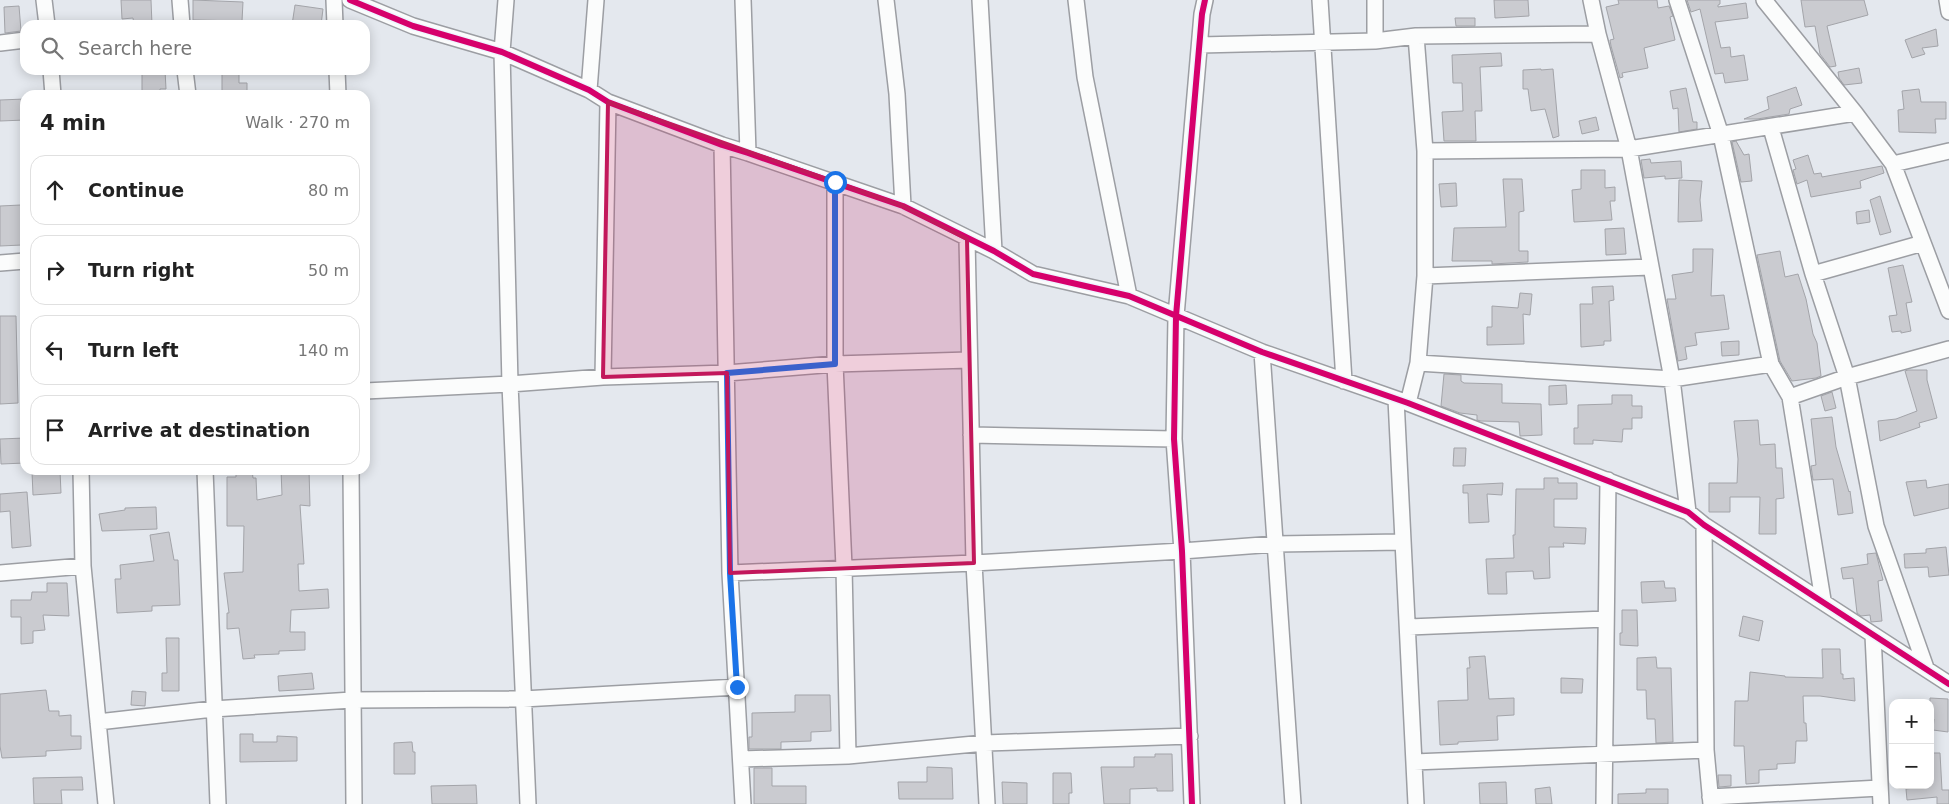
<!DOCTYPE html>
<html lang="en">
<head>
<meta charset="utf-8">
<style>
	:root { --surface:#fff; --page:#f2f2f2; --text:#222; --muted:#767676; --line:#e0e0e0 }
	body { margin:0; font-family:"DejaVu Sans",sans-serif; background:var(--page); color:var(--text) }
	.controls { position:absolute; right:15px; bottom:15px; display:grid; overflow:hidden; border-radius:10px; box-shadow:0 2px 12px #0003 }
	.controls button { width:45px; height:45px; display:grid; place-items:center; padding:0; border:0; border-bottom:1px solid var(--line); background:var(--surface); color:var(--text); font:25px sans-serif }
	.stop { position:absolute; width:15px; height:15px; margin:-11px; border:4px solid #1a73e8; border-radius:50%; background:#fff }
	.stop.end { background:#1a73e8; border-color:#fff; box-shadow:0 1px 5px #0008 }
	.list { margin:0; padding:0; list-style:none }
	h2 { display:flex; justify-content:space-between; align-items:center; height:65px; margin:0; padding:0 20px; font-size:21px }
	h2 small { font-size:16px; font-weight:400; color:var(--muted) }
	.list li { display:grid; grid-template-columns:32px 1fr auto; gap:15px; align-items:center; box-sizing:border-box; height:70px; margin:0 10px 10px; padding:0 10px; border:1px solid var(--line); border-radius:15px }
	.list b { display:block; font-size:19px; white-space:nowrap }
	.list em { font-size:16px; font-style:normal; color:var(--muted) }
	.icon { flex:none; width:28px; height:28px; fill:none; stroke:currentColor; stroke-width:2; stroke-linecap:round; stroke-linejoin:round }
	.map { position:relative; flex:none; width:1949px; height:804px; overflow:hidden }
	.search { position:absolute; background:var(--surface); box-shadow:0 2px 12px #0003; left:20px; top:20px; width:350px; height:55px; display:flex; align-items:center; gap:12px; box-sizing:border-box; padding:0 18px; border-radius:15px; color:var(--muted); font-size:19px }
	.panel { position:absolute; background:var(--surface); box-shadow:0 2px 12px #0003; left:20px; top:90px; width:350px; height:385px; border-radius:15px }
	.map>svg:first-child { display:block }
	.building { fill:#cacbd0; stroke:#a3a4a9 }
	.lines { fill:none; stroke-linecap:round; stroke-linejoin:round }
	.street-casing { stroke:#9c9ea3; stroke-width:18 }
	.street { stroke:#fbfcfc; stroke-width:15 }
	.cycleway-casing { stroke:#eef4fe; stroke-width:9 }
	.cycleway { stroke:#d6006c; stroke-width:6 }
	.route { stroke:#1a73e8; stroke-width:6 }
	.marked { fill:#c2185b; fill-opacity:0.2; stroke:#c2185b; stroke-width:4; stroke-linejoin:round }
</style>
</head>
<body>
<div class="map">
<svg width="1949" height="804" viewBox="0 0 1949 804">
	<rect width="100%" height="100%" fill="#e4e8ee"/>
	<!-- building -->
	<path class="building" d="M121 0H151L152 25H134L133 18 122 19Z
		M193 0 243 2 242 21 193 20Z
		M1494 0H1528L1529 16 1495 18Z
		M1618 0H1657L1658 8 1669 6 1673 16 1670 17 1675 40 1644 48 1648 68 1622 73 1623 77 1620 78 1611 46 1610 40 1614 39 1606 7 1619 4Z
		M1687 0H1720V4L1718 5V7L1746 3 1748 18 1715 22 1721 48 1730 47 1731 57 1744 55 1748 80 1725 83 1723 73 1715 74 1700 9 1691 12Z
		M1801 0H1864L1868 15 1827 26 1836 66 1830 67 1820 54 1815 26 1805 27Z
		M295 5 323 9 321 25H292Z
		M19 6 21 31 5 33 4 7Z
		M1455 18H1475V26H1456Z
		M1936 29 1938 46 1922 48 1925 54 1912 58 1905 40Z
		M1501 53 1502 66 1480 67 1482 111H1475L1476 141H1444L1442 112 1463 111 1462 83H1453L1452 55Z
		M1859 68 1862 83 1844 85 1839 78 1838 72Z
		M1541 69V70L1553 69 1559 136 1553 138 1545 109 1531 111 1528 89H1523V70Z
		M142 70H165L166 89H160V95H142Z
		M222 72H239V83H247V95H222Z
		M1796 87 1802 105 1790 109 1789 114 1757 119H1744L1769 109 1767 97Z
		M1686 88 1693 122H1697V129L1679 132 1678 108 1673 109 1670 91Z
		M1919 89 1921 102H1946V119H1935L1936 133 1899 132 1898 110 1904 109 1902 91Z
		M25 99V120L0 121V100Z
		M1596 117 1599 130 1582 134 1579 121Z
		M1736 141 1744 155 1749 154 1752 181 1741 182 1732 142Z
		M1808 155 1814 174 1821 173 1822 177 1882 166 1884 173 1860 181 1861 188 1811 197 1807 180 1797 184 1793 170 1796 169 1793 160Z
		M1650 159 1651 163 1681 161 1682 178 1665 179V176L1644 178 1641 160Z
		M1581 170H1605V188L1615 187V201H1610L1612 220 1574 222 1572 190 1581 189Z
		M1503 179H1522L1524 211 1519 212V251H1528V262L1492 264V261H1452L1454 228 1506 227Z
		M1679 180 1702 181 1700 200 1702 221 1678 222Z
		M1456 183 1457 206 1441 207 1439 184Z
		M1880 196 1891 232 1880 235 1870 200Z
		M21 205 22 245 0 246V206Z
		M1869 210 1870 222 1857 224 1856 212Z
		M1624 228 1626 254 1606 255 1605 229Z
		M1693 249H1713L1711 296 1724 295 1729 329 1695 333 1697 345 1685 347 1687 359 1678 361 1667 299H1676L1672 275 1693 272Z
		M1780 251 1785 277 1798 274 1806 299 1813 334 1817 343 1821 376 1816 378 1792 381 1780 361 1757 255Z
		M1903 265 1912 302 1906 303 1911 331 1901 333V331L1892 332 1889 316 1897 315 1888 268Z
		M1613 286 1614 300 1609 301 1611 341H1604V345L1581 347 1580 304H1593L1592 287Z
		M1520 293 1532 294 1530 315 1523 314 1524 344 1487 345V327H1492V306L1518 308Z
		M0 316H16L18 403 0 404Z
		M1739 341V355L1722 356 1721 342Z
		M1908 370H1927V380L1937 418 1919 423 1920 427 1880 441 1878 421 1896 419 1917 411 1905 371Z
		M1444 374 1461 375V381L1464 383 1502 384V403L1541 404 1542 435 1520 436 1519 422 1481 421 1477 420V415L1460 413 1441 406Z
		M1566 385 1567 404 1549 405V386Z
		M1832 392 1836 408 1825 411 1821 396Z
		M1612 395H1632V406H1642V418H1632V429H1623L1622 442 1593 440V444H1574V428H1578V405L1612 404Z
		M1832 417 1836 447 1849 492 1850 491 1853 513 1838 515 1833 479 1813 480 1811 466 1816 465 1811 419Z
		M1758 420 1760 445 1775 444 1776 468H1782L1784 498 1776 499V534H1759L1760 497H1730V512H1709V483H1737L1738 459 1734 421Z
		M25 438V463L1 464 0 439Z
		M1454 448H1466L1465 466H1453Z
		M236 470H252L253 478H256L257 500 282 495 281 470H309L310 506 300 505 304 564H298L299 591 328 589 329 608 291 610 290 632H305V650L279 651V654L254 655 255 658 243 659 239 628 227 629V613H229L224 573 243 572 244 526H227V477H236Z
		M60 471 61 493 33 495 32 472Z
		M1544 478H1558V483H1577V499H1554V527L1586 528 1585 544 1563 543 1564 547H1549L1550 578 1534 579 1533 571 1506 572 1507 594H1488L1486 559 1514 558 1513 535H1515L1516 489H1544Z
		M1926 480 1927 488 1949 484V508L1914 516 1906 482Z
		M1503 483 1502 495 1487 494 1489 522 1469 523 1468 493H1463V485Z
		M27 492 31 546 12 548 10 511 0 512V494Z
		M156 507 157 529 102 531 99 514 125 510V508Z
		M169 532 174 560H178L180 605 152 606V611L117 613 115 579H121L120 565 154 561 150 535Z
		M1946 547 1949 575 1929 577 1928 567 1905 568 1904 554 1926 553V549Z
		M1876 553 1883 580 1878 581 1882 621 1871 622 1870 615 1861 616 1857 613 1853 578 1843 579 1841 568 1868 564 1867 554Z
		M1664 581 1665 588H1675L1676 601 1642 603 1641 582Z
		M47 583H67L69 616 43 615 45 630 33 631V643L21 644V617H11V600H31L32 592H47Z
		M1622 610H1637L1638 646 1620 645V633H1622Z
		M1743 616 1763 621 1759 641 1739 636Z
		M166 638H179V691H162V673H167Z
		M1822 649H1840L1841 674H1843V679L1854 678 1855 701 1820 696H1803L1804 723H1806L1807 739V741H1796L1795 763 1777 764V769L1759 770V783L1746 784 1744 746H1734L1735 701H1748L1750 672 1785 676V677L1823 678Z
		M1485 656 1489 699 1514 698V715L1497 716 1498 740 1458 742V744L1440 745 1438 701 1468 700 1467 668H1470L1469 657Z
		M1656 657 1657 668H1671L1673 742 1656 743 1655 719H1647L1646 690H1637V658Z
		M312 673 314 689 279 691 278 676Z
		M1561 678 1583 679 1582 693H1561Z
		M46 690 49 711H59V716L71 715V736H81V749L46 751V756L2 758 0 746V694Z
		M132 691 146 692 145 706 131 705Z
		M795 695H830L831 731 811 732V741L781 742V749H749V737H752V713L795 712Z
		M1930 698 1948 699V732L1933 730 1934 719H1930Z
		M240 734H253V742H277V736L297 737V761L240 762Z
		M410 742H412L413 752H415V774H394V743Z
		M1930 753H1940L1942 790H1949V804H1937V797L1907 800 1906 789 1930 786Z
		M1155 754H1172L1173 791H1157V788L1130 789V804H1104L1101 767H1134V757H1155Z
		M927 767 952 768 953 799H899L898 782H927Z
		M754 768H772V786H806V804H754Z
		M1053 773H1071L1072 793H1069V804H1053Z
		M1718 775H1731V786L1719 787Z
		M82 777 83 790H61L62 804H34L33 778Z
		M1002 782 1027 783V804H1003Z
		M1506 782 1507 804H1480L1479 783Z
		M476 785 477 804H432L431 786Z
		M1550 787 1552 804H1536L1535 789Z
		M1646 789H1668V804H1618V794L1646 793Z"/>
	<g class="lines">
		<!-- street casing -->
		<g class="street-casing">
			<path id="street" d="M44 0 47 25
				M180 0 182 25
				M334 0 335 25
				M350 0 413 26 502 52 589 90 608 102 722 145 748 153 903 206 994 251 1033 274 1129 296 1262 352 1408 403 1688 512 1704 525 1949 684
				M506 0 502 52 510 384 528 804
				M743 0 748 153
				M886 0 897 94 903 206
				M980 0 994 251
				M1076 0 1085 77 1129 296
				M1320 0 1344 381
				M1591 0 1598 34 1629 149 1672 379 1688 512
				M1677 0 1721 135 1771 364 1790 397 1823 600
				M1764 0 1855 113 1893 164 1949 311
				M1947 0 1949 12
				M1375 41V0
				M0 43 25 40
				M1200 45 1375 41 1416 36 1598 34
				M51 70 53 95
				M185 70 188 95
				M337 70 338 95
				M589 90 596 0
				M1771 128 1813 274 1847 377 1876 526 1926 668
				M722 145 730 573 743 804
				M1425 151 1629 149 1855 113
				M1893 164 1949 151
				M835 182V364L844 567 848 756
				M967 239 974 563 987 804
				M0 263 25 261
				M1813 274 1923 243
				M1425 276 1650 267
				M1262 352 1293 804
				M1418 363 1672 379 1771 364
				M603 377 608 102
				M365 391 510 384 603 377 727 373 835 364 969 360
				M1790 397 1847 377 1949 349
				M1396 399 1416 804
				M1408 403 1418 363 1425 276V151L1416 36
				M971 435 1174 439
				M81 470 83 566 106 804
				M205 470 218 804
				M351 470 354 804
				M1704 525 1706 750 1711 804
				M0 573 83 566
				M730 573 974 563 1182 551 1276 544 1402 542
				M1409 627 1606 619
				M1873 635 1881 804
				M98 722 213 709 352 700 523 699 737 687
				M741 759 848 756 985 743 1190 736
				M1414 762 1706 750
				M1710 797 1880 788
				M1192 804 1182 551 1174 439 1176 316 1202 14 1205 0
				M1604 804 1608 480"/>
		</g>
		<!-- street -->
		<use href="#street" class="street"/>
		<!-- cycleway casing -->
		<g class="cycleway-casing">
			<path id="cycleway" d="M350 0 413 26 502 52 589 90 608 102 722 145 748 153 903 206 994 251 1033 274 1129 296 1262 352 1408 403 1688 512 1704 525 1949 684
				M1192 804 1182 551 1174 439 1176 316 1202 14 1205 0"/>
		</g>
		<!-- cycleway -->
		<use href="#cycleway" class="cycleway"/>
	</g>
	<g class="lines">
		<!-- route -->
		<path class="route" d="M737 687 730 573 727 373 835 364V182"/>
	</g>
	<!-- marked area -->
	<path class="marked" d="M608 102 903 206 967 239 974 563 730 573 727 373 603 377Z"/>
</svg>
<div class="controls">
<button>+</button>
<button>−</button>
</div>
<div class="stop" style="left:835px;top:182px"></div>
<div class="stop end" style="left:737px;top:687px"></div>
<div class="search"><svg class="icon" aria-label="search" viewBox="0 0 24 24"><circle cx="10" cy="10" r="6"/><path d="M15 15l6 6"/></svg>Search here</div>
<section class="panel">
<h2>4 min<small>Walk · 270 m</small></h2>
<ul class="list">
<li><svg class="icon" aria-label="ahead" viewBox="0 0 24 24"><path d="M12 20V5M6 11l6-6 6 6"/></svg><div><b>Continue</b></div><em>80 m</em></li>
<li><svg class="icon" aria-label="right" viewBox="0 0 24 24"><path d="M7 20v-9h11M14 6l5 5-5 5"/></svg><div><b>Turn right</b></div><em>50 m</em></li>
<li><svg class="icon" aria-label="left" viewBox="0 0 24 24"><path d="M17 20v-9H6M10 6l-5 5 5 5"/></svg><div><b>Turn left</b></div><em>140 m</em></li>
<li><svg class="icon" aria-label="arrive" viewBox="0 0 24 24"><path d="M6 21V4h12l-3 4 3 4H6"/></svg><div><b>Arrive at destination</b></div></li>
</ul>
</section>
</div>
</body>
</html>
